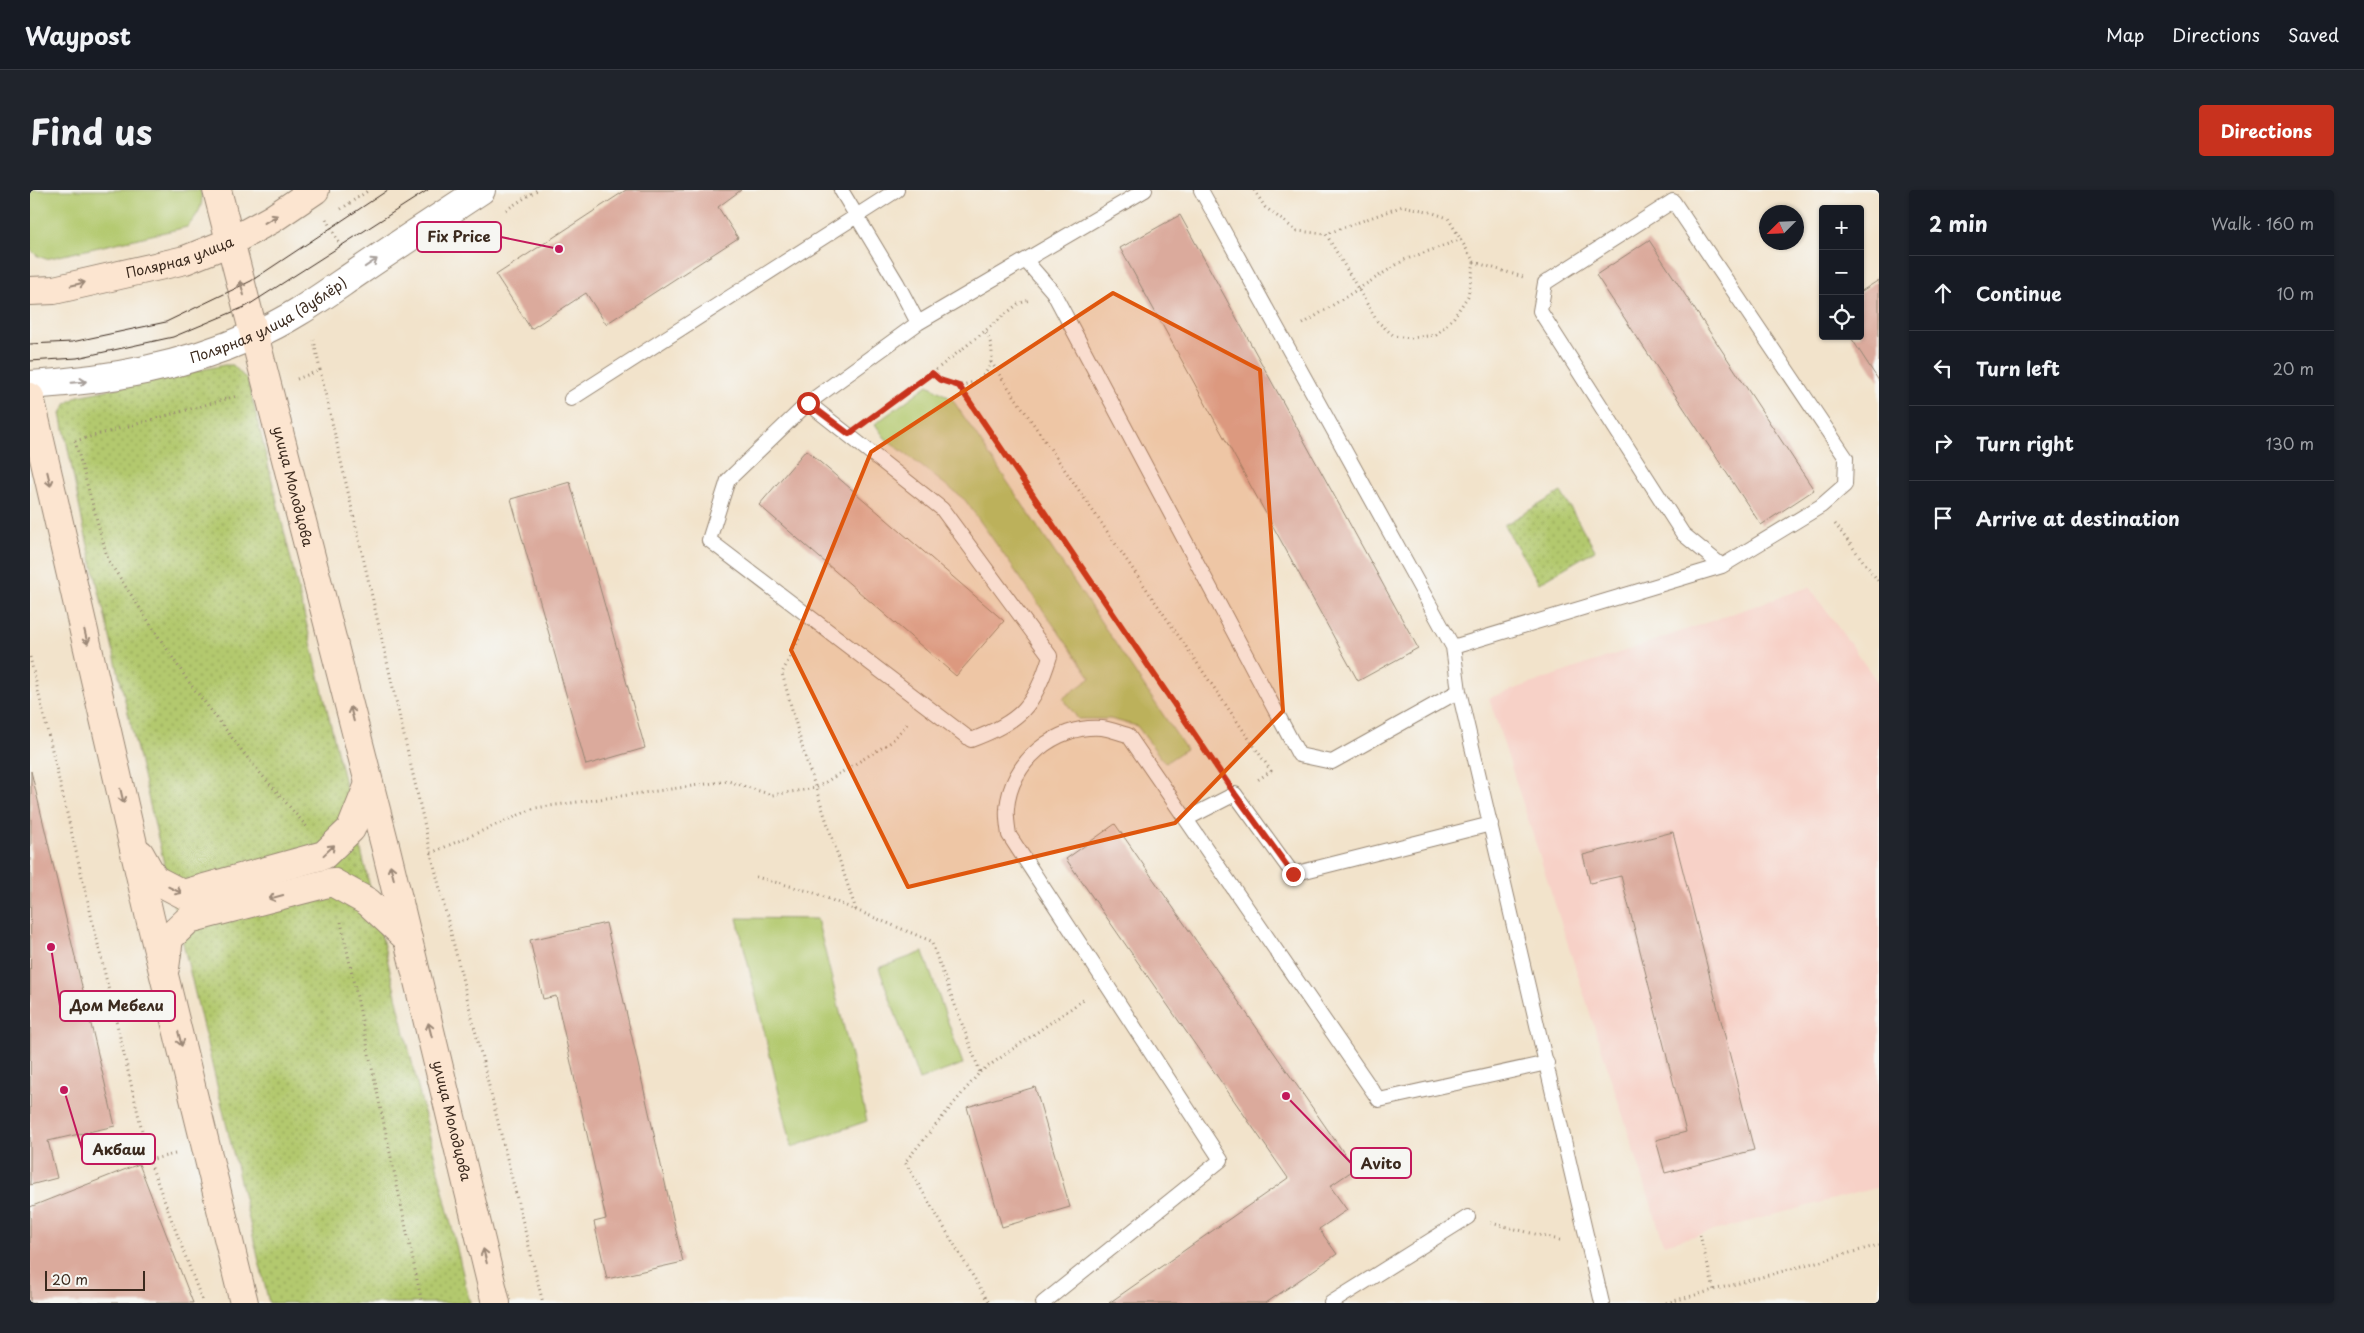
<!DOCTYPE html>
<html lang="en">
<head>
<meta charset="utf-8">
<style>
	:root { --surface:#171b24; --page:#20242c; --text:#f1f3f6; --muted:#9ea1a6; --line:#363941; --accent:#c8321e }
	body { margin:0; font-family:"Playpen Sans",sans-serif; background:var(--page); color:var(--text) }
	.controls { position:absolute; right:15px; top:15px; display:grid; overflow:hidden; border-radius:5px; box-shadow:0 1px 4px #0004 }
	.controls button { width:45px; height:45px; display:grid; place-items:center; padding:0; border:0; border-bottom:1px solid var(--line); background:var(--surface); color:var(--text); font:25px sans-serif }
	.compass { position:absolute; left:1729px; top:15px; width:45px; height:45px; border-radius:50%; background:var(--surface); box-shadow:0 1px 4px #0004; rotate:246deg }
	.scale { position:absolute; left:15px; bottom:12px; width:100px; box-sizing:border-box; padding-left:5px; border:2px solid #3b2a1e; border-top:0; font-size:14px; line-height:18px; white-space:nowrap; color:#3b2a1e; -webkit-text-stroke:4px #f6f6f2; paint-order:stroke }
	.stop { position:absolute; width:15px; height:15px; margin:-11px; border:4px solid #c8321e; border-radius:50%; background:#fff }
	.stop.end { background:#c8321e; border-color:#fff; box-shadow:0 1px 5px #0008 }
	.list { margin:0; padding:0; list-style:none }
	h2 { display:flex; justify-content:space-between; align-items:center; height:65px; margin:0; padding:0 20px; font-size:21px }
	h2 small { font-size:16px; font-weight:400; color:var(--muted) }
	.list li { display:grid; grid-template-columns:32px 1fr auto; gap:15px; align-items:center; box-sizing:border-box; height:75px; padding:0 20px; border-top:1px solid var(--line) }
	.list b { display:block; font-size:19px; white-space:nowrap }
	.list em { font-size:16px; font-style:normal; color:var(--muted) }
	.icon { flex:none; width:28px; height:28px; fill:none; stroke:currentColor; stroke-width:2; stroke-linecap:round; stroke-linejoin:round }
	.map { position:relative; flex:none; width:1849px; height:1113px; overflow:hidden; border-radius:5px }
	header { display:flex; align-items:center; gap:30px; box-sizing:border-box; height:70px; padding:0 25px; background:var(--surface); border-bottom:1px solid var(--line) }
	header strong { font-size:24px }
	nav { display:flex; gap:28px; margin-inline-start:auto; font-size:18px }
	.intro { display:flex; align-items:center; justify-content:space-between; box-sizing:border-box; height:120px; padding:0 30px }
	h1 { margin:0; font-size:35px }
	.button { padding:12px 22px; border-radius:5px; background:var(--accent); color:#fff; font-size:18px; font-weight:700 }
	main { display:flex; gap:30px; padding:0 30px }
	aside { flex:1; background:var(--surface); border-radius:5px; box-shadow:0 1px 4px #0004 }
	.map>svg:first-child { display:block }
	.built { fill:#f7d1c7 }
	.grass { fill:#b3c96e; stroke:#777a46 }
	.park { fill:url(#park-dots); stroke:#777a46 }
	.building { fill:#dbaa9c }
	.lines { fill:none; stroke-linecap:round; stroke-linejoin:round }
	.lane-casing { stroke:#968674; stroke-width:16 }
	.street-casing { stroke:#968674; stroke-width:30 }
	.secondary-casing { stroke:#968674; stroke-width:30 }
	.path { stroke:#968674; stroke-width:3; stroke-dasharray:1 4; stroke-linecap:butt }
	.lane { stroke:#fff; stroke-width:14 }
	.street { stroke:#fff; stroke-width:28 }
	.secondary { stroke:#fce5d0; stroke-width:28 }
	.tram { stroke:#3b2a1e; stroke-width:1 }
	.oneway { stroke:#9c8877 }
	.oneway2 { stroke:#a79f9a }
	.route { stroke:#c8321e; stroke-width:6 }
	.marked { fill:#df570d; fill-opacity:0.2; stroke:#df570d; stroke-width:4; stroke-linejoin:round }
	.labels { text-anchor:middle; stroke-width:4; stroke-linejoin:round; paint-order:stroke }
	.street-label { font-size:14px; fill:#3b2a1e; stroke:#f6f6f2 }
	.leader { fill:none; stroke:#c2185b; stroke-width:2 }
	.callout-dot { fill:#c2185b; stroke:#f6f6f2; stroke-width:2 }
	.callout { fill:#f6f6f2; stroke:#c2185b; stroke-width:2 }
	.callout-label { font-size:15px; text-anchor:middle; font-weight:bold; fill:#3b2a1e }
</style>
</head>
<body>
<header>
<strong>Waypost</strong>
<nav><a>Map</a><a>Directions</a><a>Saved</a></nav>
</header>
<div class="intro"><h1>Find us</h1><a class="button">Directions</a></div>
<main>
<div class="map">
<svg width="1849" height="1113" viewBox="0 0 1849 1113">
	<defs>
		<pattern id="park-dots" width="8" height="8" patternUnits="userSpaceOnUse" patternTransform="scale(1.25)"><rect width="8" height="8" fill="#b3c96e"/><path d="M2 2h.1M6 6h.1" fill="none" stroke="#93a35a" stroke-width="1.8" stroke-linecap="round"/></pattern>
	</defs>
	<rect width="100%" height="100%" fill="#f6f6f2"/>
	<filter id="ink" filterUnits="userSpaceOnUse"><feTurbulence type="fractalNoise" baseFrequency=".02" numOctaves="2"/><feDisplacementMap in="SourceGraphic" scale="10" xChannelSelector="R" yChannelSelector="G"/><feConvolveMatrix kernelMatrix="1 2 1 2 8 2 1 2 1" color-interpolation-filters="sRGB"/></filter>
	<filter id="wash" filterUnits="userSpaceOnUse"><feTurbulence type="fractalNoise" baseFrequency=".0096" numOctaves="4" result="noise"/><feDisplacementMap in="SourceGraphic" scale="20" xChannelSelector="R" yChannelSelector="G"/><feGaussianBlur stdDeviation="1.12" result="paint"/><feColorMatrix in="noise" values="0 0 0 0 0 0 0 0 0 0 0 0 0 0 0 0 0 1.4 0 .05"/><feComposite in="paint" operator="in"/></filter>
	<g filter="url(#wash)">
		<rect width="100%" height="100%" fill="#f2e3cb"/>
		<!-- built -->
		<path class="built" d="M1779 397 1849 494V997L1634 1054 1459 508Z"/>
		<!-- grass -->
		<path class="grass" d="M0 0H170C176 15 166 27 157 37L16 69 6 65 0 59Z
			M898 195 922 209 1156 559 1135 573 1107 536 1080 529H1048L1033 508 1061 488 935 310 855 248 845 234Z
			M707 728 787 729 837 931 762 957Z
			M893 762 933 874 889 890 849 778Z"/>
		<!-- park -->
		<path class="park" d="M194 175H203L218 191 440 1113H239L52 330 31 223 37 213 48 206Z
			M1531 302 1565 360 1509 393 1474 335Z"/>
		<g id="blocks">
			<!-- building -->
			<path class="building" d="M596 0H711L688 17 708 48 576 134 556 103 501 139 466 85Z
				M1150 25 1388 458 1328 491 1090 58Z
				M1619 50 1784 300 1731 335 1566 85Z
				M1849 90V191L1820 146H1830V102Z
				M776 260 974 431 926 486 729 315Z
				M540 292 615 558 556 575 481 309Z
				M1 581 85 936 18 951 27 988 0 995Z
				M1085 634 1325 979 1300 996 1317 1020 1289 1039 1307 1064 1236 1113H1079L1258 988 1036 669Z
				M1643 642 1724 960 1635 983 1626 950 1656 942 1591 686 1560 693 1553 665Z
				M576 733 653 1072 577 1089 564 1032 576 1029 526 806 513 809 500 750Z
				M1005 897 1040 1017 972 1037 937 917Z
				M109 974 163 1113H0V1017Z"/>
		</g>
	</g>
	<g filter="url(#ink)">
		<use href="#blocks" fill-opacity="0" stroke="#968674" stroke-width="1"/>
		<g class="lines">
			<!-- lane casing -->
			<g class="lane-casing">
				<path id="lane" d="M1171 0 1423 457 1429 501 1572 1113
					M996 71 1023 102 1269 565 1302 572 1429 501
					M888 133 1115 0
					M541 209 867 0
					M778 213 912 319 1020 466C1005 516 990 532 941 550L679 350 698 290Z
					M778 213 888 133 867 93 811 0
					M1423 457 1692 376 1791 316 1815 295 1816 268 1643 11 1515 93 1510 121 1653 344 1692 376
					M1156 629 1205 604 1263 684 1461 634
					M1013 1113 1191 970 979 645C978 637 976 627 977 619 980 572 1026 534 1072 538 1080 539 1090 543 1098 545L1349 910 1517 873
					M1301 1113 1438 1027"/>
			</g>
			<!-- street casing -->
			<g class="street-casing">
				<g id="street">
					<path id="s1" d="M0 195C79 190 152 177 224 145 262 129 294 105 328 82 369 54 410 27 451 0"/>
				</g>
			</g>
			<!-- secondary casing -->
			<g class="secondary-casing">
				<g id="secondary">
					<path id="s2" d="M187 0 356 659 466 1113"/>
					<path id="s3" d="M0 101 24 100 155 70 200 52 242 29 285 0"/>
					<path d="M0 207 120 728 214 1113"/>
					<path d="M110 664 124 689 153 704 294 665 321 639 339 594"/>
					<path d="M135 778 139 748 159 729 302 692 338 712 378 749"/>
				</g>
			</g>
			<!-- path -->
			<path class="path" d="M1224 0 1235 17 1267 41 1296 44 1347 131 1364 146 1380 148 1406 145 1424 127 1438 106 1444 72 1418 28 1397 21 1373 16 1296 44
				M311 19 339 0
				M476 20 507 0
				M296 29 311 56
				M1444 72 1493 87
				M1273 134 1374 70 1432 49
				M961 172 1241 581 1226 591
				M290 180 401 663 513 1113
				M902 183 955 141
				M267 189 290 180 284 150
				M929 196 1191 585
				M839 230 902 183C936 213 979 180 955 141L988 114 999 110
				M45 251 78 370 158 491 224 576 278 638
				M45 251 207 206
				M1805 334 1849 392
				M769 449 752 483 774 563 826 720
				M0 467 119 970
				M401 663 505 618 698 591 742 605 786 598 861 552 879 532
				M726 687 782 702 901 751 950 882 875 972 959 1113
				M311 732 392 1113
				M950 882 1056 808
				M145 964 119 970 173 1113
				M1461 1033 1533 1051
				M1670 1045 1684 1100
				M1636 1113 1849 1055"/>
			<!-- lane -->
			<use href="#lane" class="lane"/>
			<!-- street -->
			<use href="#street" class="street"/>
			<!-- secondary -->
			<use href="#secondary" class="secondary"/>
			<!-- tram -->
			<path class="tram" d="M0 154 42 152 136 132 221 91 358 0
				M0 171 47 168 143 147 217 116 398 0"/>
		</g>
		<!-- one-way arrows -->
		<defs><path id="oneway-shaft" d="M-6 0H5M1.5-3L5.5 0L1.5 3" fill="none" stroke-width="1.6" stroke-linecap="round" stroke-linejoin="round" transform="scale(1.25)"/></defs>
		<g class="oneway">
			<use href="#oneway-shaft" transform="translate(241 29) rotate(-31)"/>
			<use href="#oneway-shaft" transform="translate(48 94) rotate(-13)"/>
			<use href="#oneway-shaft" transform="translate(212 98) rotate(-105)"/>
			<use href="#oneway-shaft" transform="translate(19 289) rotate(77)"/>
			<use href="#oneway-shaft" transform="translate(56 447) rotate(77)"/>
			<use href="#oneway-shaft" transform="translate(322 524) rotate(-104)"/>
			<use href="#oneway-shaft" transform="translate(92 606) rotate(77)"/>
			<use href="#oneway-shaft" transform="translate(299 660) rotate(-43)"/>
			<use href="#oneway-shaft" transform="translate(362 682) rotate(-104)"/>
			<use href="#oneway-shaft" transform="translate(145 700) rotate(26)"/>
			<use href="#oneway-shaft" transform="translate(246 707) rotate(165)"/>
			<use href="#oneway-shaft" transform="translate(400 840) rotate(-104)"/>
			<use href="#oneway-shaft" transform="translate(150 849) rotate(76)"/>
			<use href="#oneway-shaft" transform="translate(455 1066) rotate(-104)"/>
		</g>
		<g class="oneway2">
			<use href="#oneway-shaft" transform="translate(341 73) rotate(-34)"/>
			<use href="#oneway-shaft" transform="translate(49 192) rotate(-5)"/>
		</g>
	</g>
	<g class="lines" filter="url(#ink)">
		<!-- route -->
		<path class="route" d="M778 213 819 244 902 183 910 190 929 196 1205 604 1263 684"/>
	</g>
	<!-- marked area -->
	<path class="marked" d="M1083 103 1230 180 1253 521 1145 633 878 697 761 460 841 262Z"/>
	<g class="labels">
		<!-- street labels -->
		<g class="street-label">
			<text dy="5" stroke="none"><textPath href="#s3" startOffset="154">Полярная улица</textPath></text>
			<text dy="5" stroke="none"><textPath href="#s1" startOffset="250">Полярная улица (дублёр)</textPath></text>
			<text dy="5" stroke="none"><textPath href="#s2" startOffset="306">улица Молодцова</textPath></text>
			<text dy="5" stroke="none"><textPath href="#s2" startOffset="960">улица Молодцова</textPath></text>
		</g>
	</g>
	<!-- callouts -->
	<path class="leader" d="M529 59L471 47M21 757L30 816M34 900L52 959M1256 906L1321 973"/>
	<g class="callout-dot">
		<circle cx="529" cy="59" r="5"/>
		<circle cx="21" cy="757" r="5"/>
		<circle cx="34" cy="900" r="5"/>
		<circle cx="1256" cy="906" r="5"/>
	</g>
	<g class="callout">
		<rect x="387" y="32" width="84" height="30" rx="5"/>
		<rect x="30" y="801" width="115" height="30" rx="5"/>
		<rect x="52" y="944" width="73" height="30" rx="5"/>
		<rect x="1321" y="958" width="60" height="30" rx="5"/>
	</g>
	<g class="callout-label">
		<text x="429" y="52">Fix Price</text>
		<text x="87" y="821">Дом Мебели</text>
		<text x="89" y="965">Акбаш</text>
		<text x="1351" y="979">Avito</text>
	</g>
</svg>
<div class="controls">
<button>+</button>
<button>−</button>
<button><svg class="icon" aria-label="locate" viewBox="0 0 24 24"><circle cx="12" cy="12" r="6"/><path d="M12 2v4M12 18v4M2 12h4M18 12h4"/></svg></button>
</div>
<svg class="compass" viewBox="-18 -18 36 36"><path d="M0-13l5 13h-10z" fill="#e53935"/><path d="M0 13l5-13h-10z" fill="#9ea1a6"/></svg>
<div class="scale">20 m</div>
<div class="stop" style="left:778px;top:213px"></div>
<div class="stop end" style="left:1263px;top:684px"></div>
</div>
<aside>
<h2>2 min<small>Walk · 160 m</small></h2>
<ul class="list">
<li><svg class="icon" aria-label="ahead" viewBox="0 0 24 24"><path d="M12 20V5M6 11l6-6 6 6"/></svg><div><b>Continue</b></div><em>10 m</em></li>
<li><svg class="icon" aria-label="left" viewBox="0 0 24 24"><path d="M17 20v-9H6M10 6l-5 5 5 5"/></svg><div><b>Turn left</b></div><em>20 m</em></li>
<li><svg class="icon" aria-label="right" viewBox="0 0 24 24"><path d="M7 20v-9h11M14 6l5 5-5 5"/></svg><div><b>Turn right</b></div><em>130 m</em></li>
<li><svg class="icon" aria-label="arrive" viewBox="0 0 24 24"><path d="M6 21V4h12l-3 4 3 4H6"/></svg><div><b>Arrive at destination</b></div></li>
</ul>
</aside>
</main>
</body>
</html>
